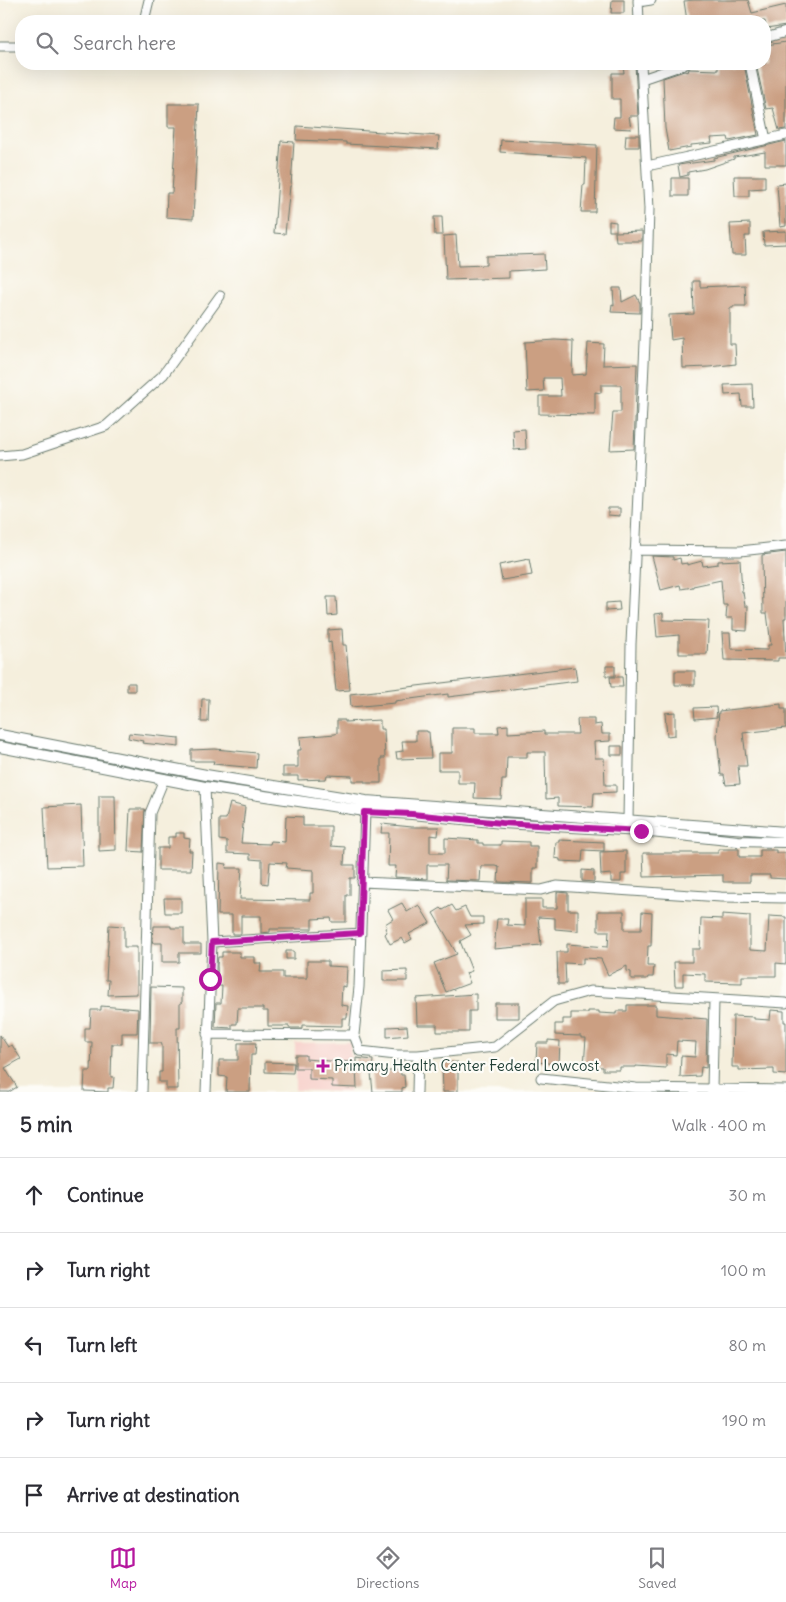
<!DOCTYPE html>
<html lang="en">
<head>
<meta charset="utf-8">
<style>
	:root { --surface:#fff; --page:#f2f2f3; --text:#2b2b33; --muted:#7c7c81; --line:#e1e1e2; --accent:#b5179e }
	body { margin:0; font-family:Delius,sans-serif; background:var(--page); color:var(--text) }
	.stop { position:absolute; width:15px; height:15px; margin:-11px; border:4px solid #b5179e; border-radius:50%; background:#fff }
	.stop.end { background:#b5179e; border-color:#fff; box-shadow:0 1px 5px #0008 }
	.list { margin:0; padding:0; list-style:none }
	h2 { display:flex; justify-content:space-between; align-items:center; height:65px; margin:0; padding:0 20px; font-size:21px }
	h2 small { font-size:16px; font-weight:400; color:var(--muted) }
	.list li { display:grid; grid-template-columns:32px 1fr auto; gap:15px; align-items:center; box-sizing:border-box; height:75px; padding:0 20px; border-top:1px solid var(--line) }
	.list b { display:block; font-size:19px; white-space:nowrap }
	.list em { font-size:16px; font-style:normal; color:var(--muted) }
	.icon { flex:none; width:28px; height:28px; fill:none; stroke:currentColor; stroke-width:2; stroke-linecap:round; stroke-linejoin:round }
	.map { position:relative; flex:none; width:786px; height:1092px; overflow:hidden }
	.search { position:absolute; background:var(--surface); box-shadow:0 5px 20px #0002; left:15px; right:15px; top:15px; height:55px; display:flex; align-items:center; gap:12px; box-sizing:border-box; padding:0 18px; border-radius:20px; color:var(--muted); font-size:19px }
	.sheet { height:440px; background:var(--surface) }
	nav { display:flex; justify-content:space-around; align-items:center; box-sizing:border-box; height:70px; border-top:1px solid var(--line); background:var(--surface); font-size:14px; color:var(--muted) }
	nav a { display:grid; justify-items:center; gap:2px }
	nav .on { color:var(--accent) }
	.map>svg:first-child { display:block }
	.built { fill:#f7d0ca }
	.building { fill:#cb9f82 }
	.lines { fill:none; stroke-linecap:round; stroke-linejoin:round }
	.minor-casing { stroke:#6a7b6f; stroke-width:11 }
	.tertiary-casing { stroke:#6a7b6f; stroke-width:12 }
	.minor { stroke:#fff; stroke-width:9 }
	.tertiary { stroke:#fff; stroke-width:10 }
	.route { stroke:#b5179e; stroke-width:6 }
	.poi-dot { fill:#b5179e; stroke:#fdfcf7; stroke-width:2 }
	.labels { text-anchor:middle; stroke-width:4.5; stroke-linejoin:round; paint-order:stroke }
	.poi-label { font-size:15px; fill:#1f3d34; stroke:#fdfcf7; text-anchor:start }
</style>
</head>
<body>
<div class="map">
<svg width="786" height="1092" viewBox="0 0 786 1092">
	<rect width="100%" height="100%" fill="#fdfcf7"/>
	<filter id="ink" filterUnits="userSpaceOnUse"><feTurbulence type="fractalNoise" baseFrequency=".02" numOctaves="2"/><feDisplacementMap in="SourceGraphic" scale="10" xChannelSelector="R" yChannelSelector="G"/><feConvolveMatrix kernelMatrix="1 2 1 2 8 2 1 2 1" color-interpolation-filters="sRGB"/></filter>
	<filter id="wash" filterUnits="userSpaceOnUse"><feTurbulence type="fractalNoise" baseFrequency=".0096" numOctaves="4" result="noise"/><feDisplacementMap in="SourceGraphic" scale="20" xChannelSelector="R" yChannelSelector="G"/><feGaussianBlur stdDeviation="1.12" result="paint"/><feColorMatrix in="noise" values="0 0 0 0 0 0 0 0 0 0 0 0 0 0 0 0 0 1.4 0 .05"/><feComposite in="paint" operator="in"/></filter>
	<g filter="url(#wash)">
		<rect width="100%" height="100%" fill="#f5efdd"/>
		<!-- built -->
		<path class="built" d="M351 1042 349 1092 295 1090V1043Z"/>
		<g id="blocks">
			<!-- building -->
			<path class="building" d="M612 0H624V13H611Z
				M694 0H748L752 13 786 5V26L766 29 765 21H687L684 1Z
				M786 42V129L779 130 773 108 766 109 756 64H765V54H768L766 45Z
				M623 64H635L638 116H629L631 129 613 128 614 117H620V99H612V73H624Z
				M718 64H744L758 135 729 141 728 137 711 138 712 143 691 145V147L669 151 665 128 663 78 684 71 688 72 689 69 718 70Z
				M168 104H199L193 219 166 217 167 193H172L176 127H168Z
				M297 126 439 136 438 149 346 144V142L296 140Z
				M626 135H639V147H625Z
				M501 140 597 145 595 212H581L583 185H585L586 158 500 152Z
				M281 141 294 142 291 186H290L285 234 274 233Z
				M786 141V165H765V152L734 157V159L705 169 688 172V175L680 177 678 165 714 160V158Z
				M734 176H765V188L749 189V196H735Z
				M672 178H688V196H672Z
				M786 183V226L780 227 777 184Z
				M434 217H442L443 235H435Z
				M609 221 616 222V231H609Z
				M750 223V236H745L746 255H732L730 224Z
				M642 231V241H616L615 232Z
				M786 231V244L764 245 763 232Z
				M456 235 458 266 486 265V256L544 254 545 269 509 271V278L446 280 444 236Z
				M693 281H700V287L745 285 746 306H733V308H730V344H735L736 364 709 367 683 368 682 338 671 340 669 315 694 314Z
				M613 288H621L622 302 636 295 640 303V313L611 312 612 304 614 305Z
				M555 340 573 341 572 375 586 374 588 343 604 344 603 365 637 364 634 449 610 450 613 412H621V385H601V393L595 392V415L539 414V396H561L560 378H543L544 391 527 392 525 342Z
				M752 384 753 406H742L741 394 725 395 724 385Z
				M525 429 526 449 514 450 513 430Z
				M608 508H620V516L608 515Z
				M786 552V618H784L786 658H778V661L724 660 722 633H730L731 649 768 650V645H771L767 613H763L762 555Z
				M652 556 673 557V560L680 558 681 564 687 563V565L702 561 703 566 718 564V561L740 560 742 592H743L745 606H748L747 631 733 630V618H726L727 605H723L721 580 693 586V587L681 589 680 585 661 590Z
				M529 559 532 575 502 580 499 565Z
				M327 597H336L337 615 328 616Z
				M619 602 620 610 606 611V603Z
				M663 613V620L709 621 707 654H679V635L657 637 655 614Z
				M342 629 343 645H346L350 690 336 691 331 642 328 643V630Z
				M606 666H615V676H606Z
				M575 667 577 681 448 697V694L395 701V703L351 707 350 694Z
				M675 671H695V685H675Z
				M610 677H622L623 687H611Z
				M127 683H135V691H127Z
				M202 699H209L208 722H201Z
				M781 704V709H786V728L743 733 747 766H738L740 784 726 785 724 775H721L717 737 719 711Z
				M716 707 717 717 695 719 694 708Z
				M675 712V735L667 736 665 713Z
				M577 719H594V725L601 724 602 734H610V741L594 742 595 758H604L605 785H616V792L594 793 593 807 558 806V798L546 799 545 752H527V757H507L506 780H502L501 799 474 798 475 783H458V770H438V753H452V728H475V733H499L498 726 508 725V733L544 731V734H578Z
				M337 720H345V722L380 720V729H384L385 758H381V783H365V781H352V776L327 775 326 779 298 780V776H283V767H298V750H301L300 737 335 734 337 733Z
				M416 731H427V732H429L431 758 397 759 396 752 403 751 402 741H416Z
				M129 733 179 738V747L142 743 143 741 128 738Z
				M611 746H622V755H611Z
				M215 749 257 753 256 768 213 764 214 761H191V750Z
				M99 796H115L116 850 99 851Z
				M230 803 245 807 241 843 270 844 271 841 285 842 286 816 303 817V826H331V846L345 847 344 865H355V878H350V895H346V922H332L331 918 312 919V929H270V932L261 933V916H241V934H232V915H218L219 863 227 864 226 868H242L240 899 310 900V893H313V870L286 868 287 863 270 862 268 884 262 883V860L250 859V854L227 853V841L219 840V819H226Z
				M81 805 83 866 47 867 44 807Z
				M130 809H145L143 852 128 851Z
				M382 824 412 827H439L438 836 430 835V853H445V838L478 840V843H483V845H501V841L529 842V846H537V868H533V883L498 882 499 867 495 866H481L480 881 446 880 447 865H427V879L395 877 396 866H388L389 833H381Z
				M176 833H184V838L190 839 189 851H192L191 870H158V848H168V837H176Z
				M559 840 604 842V851L583 850 582 862 560 861V859L555 858 556 842H559Z
				M718 849H739V857H760V850H776V853H786V879L770 878V875H750V882H723V875L644 877 643 853H718Z
				M626 851V874H621V882H611V874L601 875 600 852Z
				M582 870 594 871V882L582 881Z
				M557 892 568 893V910H578V931L555 929V918L538 917 541 945 494 949 497 919H508L507 925 525 926V899H542V908H557Z
				M164 898H181V913H165Z
				M402 903 407 912 419 905 430 923 409 934 412 939 405 943 402 938 390 944 385 934 387 932 385 928 387 927 385 924 393 919 388 910Z
				M452 905 456 911 465 907 470 917H483V924L465 925 471 935 460 941 472 971 466 973 470 983 446 992 434 963 457 954 433 913 441 908 443 910Z
				M598 911H624V930H641L642 912 652 913 651 946H648L647 966H654L653 977H648L647 979H631V972L627 971V966L608 975 601 959 583 958V964L565 963 566 984H558L557 952H567V944L608 947 609 931H598Z
				M722 914 750 916V950L767 951 769 916 786 917V964L776 963V976H742V983L705 982V974L683 973V986H675L674 962H692V949H700L701 918 722 919Z
				M109 925 124 926V947H137V994L108 995 109 980H106Z
				M154 926H171V928H184V944H201V953H179V962H162V943H154L153 940Z
				M286 951H294V959H286Z
				M222 952H240V957H255V963H261L260 972H283V978H307V961H328V966L347 967 346 987 342 986 341 1005 348 1006 347 1018H342V1026L302 1025V1028H289V1026H268V1011H263V1008H238L237 1024H232V1028L215 1027 216 1003H221L222 986H218L217 965 218 957H222Z
				M407 970V981H383V971Z
				M151 987 182 988V1003H180V1028H177L178 1089H166V1082H159V1072H162V1045L161 1043H150Z
				M476 994V1011H469V1032H437V1025H417L416 998Z
				M495 1003H519V1018H495Z
				M627 1005H656V1015L707 1019 706 1068 701 1067 700 1076 680 1077 681 1056 695 1057 696 1042 677 1041 676 1055 666 1054V1068L636 1066V1067H620V1070H603V1067L584 1066 586 1038H581V1036L555 1035V1024H563V1019H571V1013H588V1011H599V1013L616 1014V1011H627Z
				M101 1006 138 1009 137 1033H122V1044H112L111 1077H114L113 1088H108V1092L84 1091 85 1071H91L92 1042H85V1028H90L91 1010H101Z
				M771 1010 784 1011V1022H786V1075L774 1074V1069L739 1070V1067H732L733 1016 754 1017V1019L770 1020Z
				M407 1026 408 1035 387 1037V1027Z
				M0 1035 8 1047 12 1045 21 1059 5 1068 17 1087 9 1092H0Z
				M548 1040 560 1041 559 1064 536 1062 537 1043H548Z
				M238 1043H256L255 1055H251L250 1092H226L227 1077 219 1076V1060H238Z
				M295 1055H306V1059L330 1061 356 1062V1058L373 1060 372 1069 356 1067 357 1088 332 1087V1080L309 1079V1068H295Z
				M265 1062 294 1063 293 1073 265 1072Z
				M458 1062V1092H443L442 1063Z
				M400 1070 401 1075H404L405 1087 402 1088V1092H373L371 1073Z"/>
		</g>
	</g>
	<g filter="url(#ink)">
		<use href="#blocks" fill-opacity="0" stroke="#6a7b6f" stroke-width="1"/>
		<g class="lines">
			<!-- minor casing -->
			<g class="minor-casing">
				<path id="minor" d="M638 0 639 21
					M638 2 651 0
					M144 21 149 0
					M765 38 786 32
					M0 46H21
					M750 64 766 140
					M642 79 686 64
					M647 166 786 135
					M0 456 22 454 106 426 163 375 220 296
					M635 550 740 551 786 546
					M205 787 212 942 206 1092
					M365 811 359 987 354 1035 360 1051 396 1055H418L495 1047 554 1001 590 991 786 1003
					M628 820 631 644 645 342 649 209 641 64
					M362 882 541 890 557 886 721 897 786 898
					M212 942 361 933
					M207 1034 354 1035
					M541 1078 636 1088 786 1090
					M712 1089 714 1000
					M142 1092 150 813 164 779
					M417 1092 418 1055"/>
			</g>
			<!-- tertiary casing -->
			<g class="tertiary-casing">
				<path id="tertiary" d="M0 735 206 775 366 801 786 832
					M0 747 205 787 365 811 412 814 502 823 641 831 738 841 786 842"/>
			</g>
			<!-- minor -->
			<use href="#minor" class="minor"/>
			<!-- tertiary -->
			<use href="#tertiary" class="tertiary"/>
		</g>
	</g>
	<g class="lines" filter="url(#ink)">
		<!-- route -->
		<path class="route" d="M210 979 212 942 360 933 364 812 412 814 502 823 641 831"/>
	</g>
	<!-- markers -->
	<path class="poi-dot" d="M320.5 1058.5h5v5h5v5h-5v5h-5v-5h-5v-5h5z"/>
	<g class="labels">
		<!-- poi labels -->
		<g class="poi-label">
			<text x="334" y="1071">Primary Health Center Federal Lowcost</text>
		</g>
	</g>
</svg>
<div class="stop" style="left:210px;top:979px"></div>
<div class="stop end" style="left:641px;top:831px"></div>
<div class="search"><svg class="icon" aria-label="search" viewBox="0 0 24 24"><circle cx="10" cy="10" r="6"/><path d="M15 15l6 6"/></svg>Search here</div>
</div>
<section class="sheet">
<h2>5 min<small>Walk · 400 m</small></h2>
<ul class="list">
<li><svg class="icon" aria-label="ahead" viewBox="0 0 24 24"><path d="M12 20V5M6 11l6-6 6 6"/></svg><div><b>Continue</b></div><em>30 m</em></li>
<li><svg class="icon" aria-label="right" viewBox="0 0 24 24"><path d="M7 20v-9h11M14 6l5 5-5 5"/></svg><div><b>Turn right</b></div><em>100 m</em></li>
<li><svg class="icon" aria-label="left" viewBox="0 0 24 24"><path d="M17 20v-9H6M10 6l-5 5 5 5"/></svg><div><b>Turn left</b></div><em>80 m</em></li>
<li><svg class="icon" aria-label="right" viewBox="0 0 24 24"><path d="M7 20v-9h11M14 6l5 5-5 5"/></svg><div><b>Turn right</b></div><em>190 m</em></li>
<li><svg class="icon" aria-label="arrive" viewBox="0 0 24 24"><path d="M6 21V4h12l-3 4 3 4H6"/></svg><div><b>Arrive at destination</b></div></li>
</ul>
</section>
<nav>
<a class="on"><svg class="icon" aria-label="map" viewBox="0 0 24 24"><path d="M3 6l6-2 6 2 6-2v14l-6 2-6-2-6 2zM9 4v14M15 6v14"/></svg>Map</a>
<a><svg class="icon" aria-label="directions" viewBox="0 0 24 24"><path d="M12 3l9 9-9 9-9-9zM9 14v-3h6M13 9l2 2-2 2"/></svg>Directions</a>
<a><svg class="icon" aria-label="saved" viewBox="0 0 24 24"><path d="M7 4h10v16l-5-4-5 4z"/></svg>Saved</a>
</nav>
</body>
</html>
